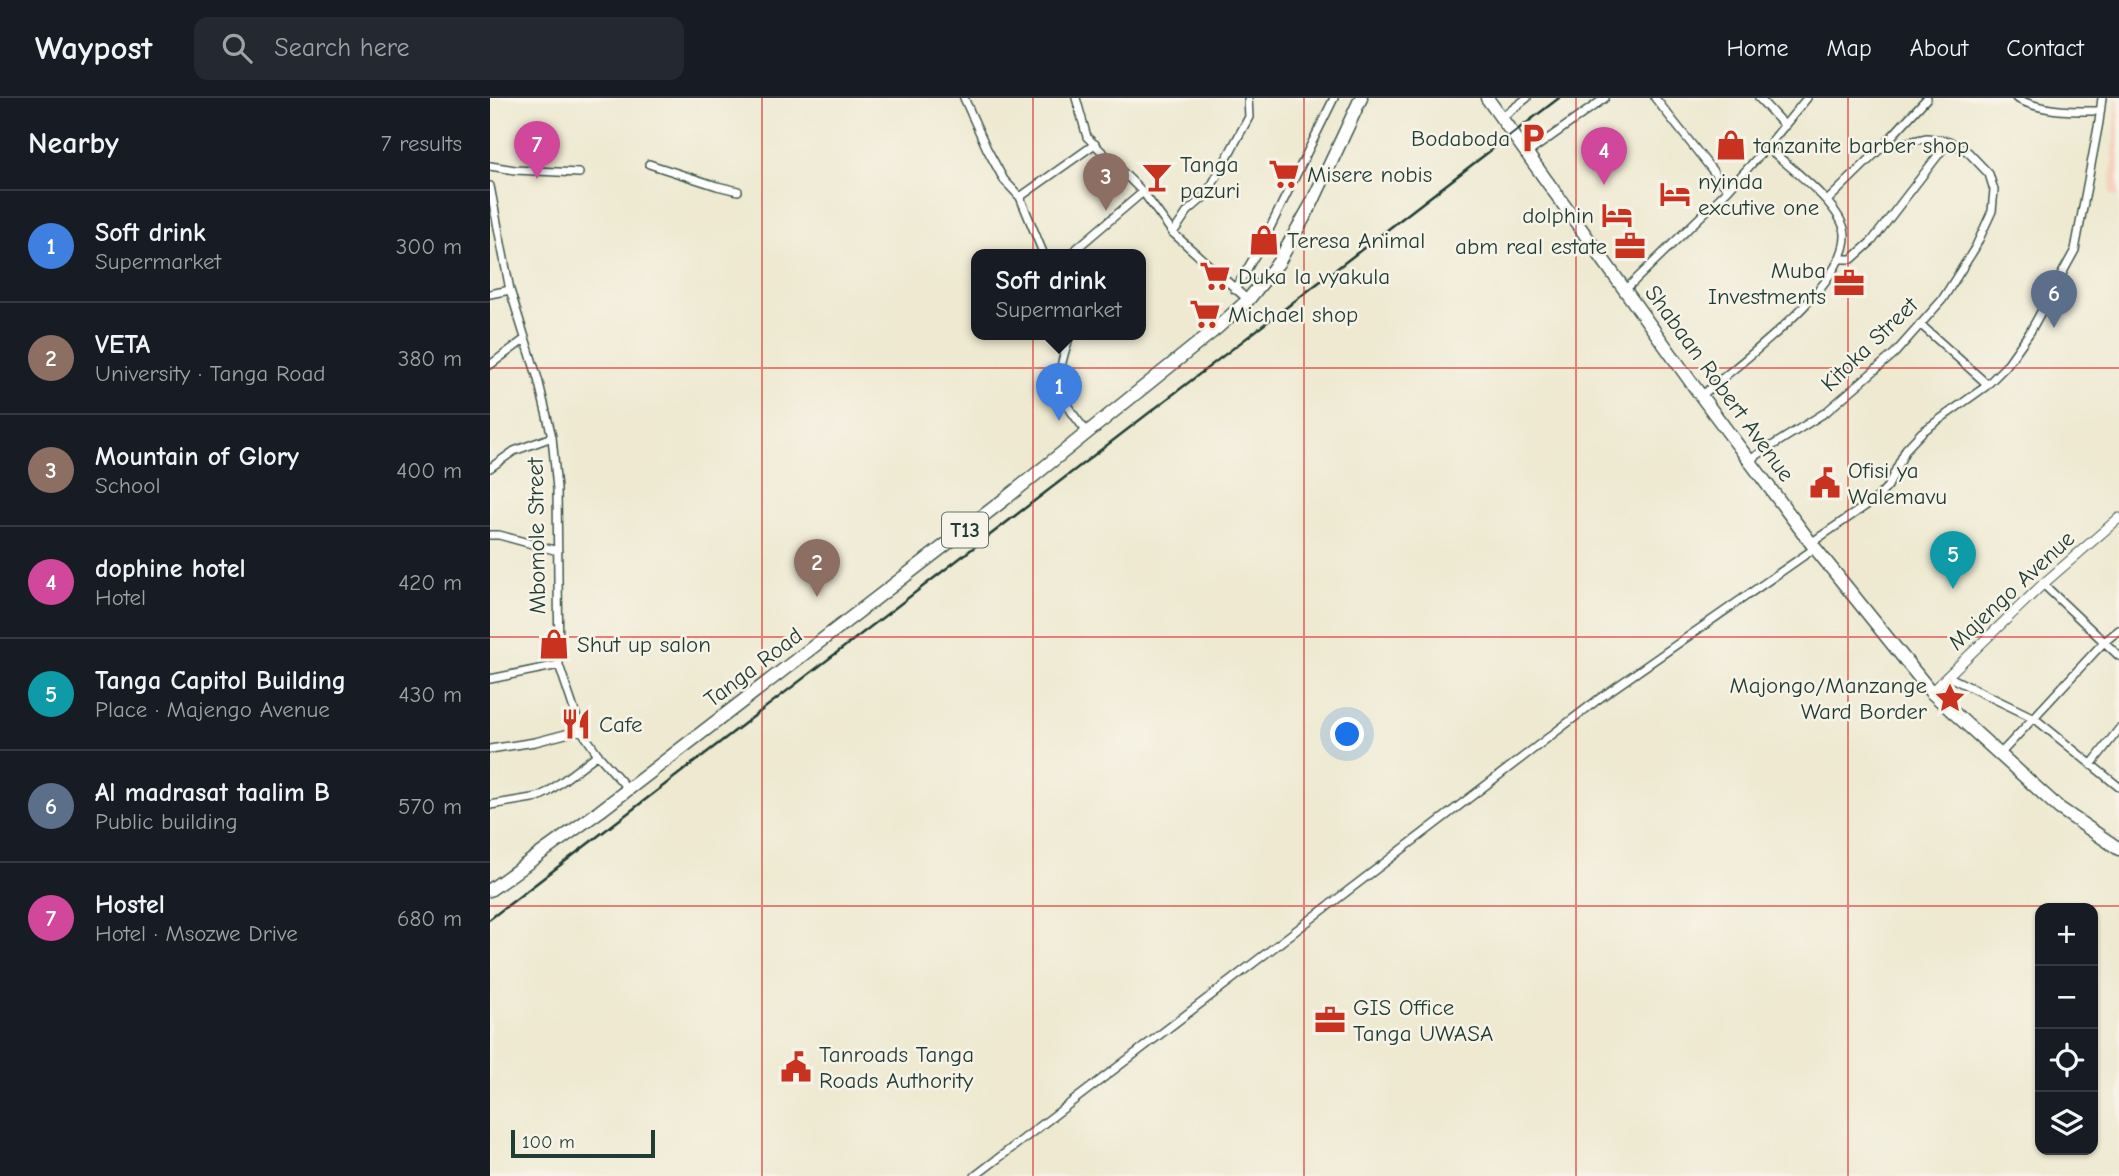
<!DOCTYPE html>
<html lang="en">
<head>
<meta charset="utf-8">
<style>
	:root { --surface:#171b24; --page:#242831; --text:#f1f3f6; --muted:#9ea1a6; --line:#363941; --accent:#c8321e }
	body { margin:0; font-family:"Comic Neue",sans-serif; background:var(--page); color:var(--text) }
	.controls { position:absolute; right:21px; bottom:21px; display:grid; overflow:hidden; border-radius:14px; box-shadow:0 2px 5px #0004 }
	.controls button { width:63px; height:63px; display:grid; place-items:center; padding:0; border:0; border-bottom:2px solid var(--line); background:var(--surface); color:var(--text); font:35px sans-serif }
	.scale { position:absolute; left:21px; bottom:18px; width:144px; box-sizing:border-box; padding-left:7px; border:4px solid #1f3d34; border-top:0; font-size:19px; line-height:24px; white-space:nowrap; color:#1f3d34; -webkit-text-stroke:5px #f7f3e8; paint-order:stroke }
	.you { position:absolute; left:858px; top:637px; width:24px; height:24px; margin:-18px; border:5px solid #fff; border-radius:50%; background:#1a73e8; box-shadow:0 0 0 10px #1a73e833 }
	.badge { display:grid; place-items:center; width:46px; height:46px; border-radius:50%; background:var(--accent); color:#fff; font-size:23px; font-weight:700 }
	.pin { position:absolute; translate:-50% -58px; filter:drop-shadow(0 2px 4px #0008) }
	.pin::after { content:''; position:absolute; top:37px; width:24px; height:21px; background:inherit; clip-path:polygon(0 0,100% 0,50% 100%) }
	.popup { position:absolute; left:481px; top:151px; width:175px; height:91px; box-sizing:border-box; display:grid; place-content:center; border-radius:14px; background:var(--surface); filter:drop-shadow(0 2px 5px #0005); font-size:23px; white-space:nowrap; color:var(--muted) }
	.popup b { font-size:26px; color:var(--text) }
	.popup::after { content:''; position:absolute; left:50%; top:100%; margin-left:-14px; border:14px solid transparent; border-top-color:var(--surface) }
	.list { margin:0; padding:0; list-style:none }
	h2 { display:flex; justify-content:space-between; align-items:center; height:91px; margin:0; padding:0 28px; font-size:30px }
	h2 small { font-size:23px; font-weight:400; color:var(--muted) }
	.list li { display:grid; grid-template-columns:46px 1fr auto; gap:21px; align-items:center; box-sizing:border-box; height:112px; padding:0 28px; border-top:2px solid var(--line) }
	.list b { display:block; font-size:26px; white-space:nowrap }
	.list p { margin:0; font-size:23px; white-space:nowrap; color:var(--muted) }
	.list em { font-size:23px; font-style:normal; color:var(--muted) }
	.icon { flex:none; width:38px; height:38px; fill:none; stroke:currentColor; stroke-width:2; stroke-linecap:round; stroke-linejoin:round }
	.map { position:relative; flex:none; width:1629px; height:1078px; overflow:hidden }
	header { display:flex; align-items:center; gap:42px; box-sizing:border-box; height:98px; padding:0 35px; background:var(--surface); border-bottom:2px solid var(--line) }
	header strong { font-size:33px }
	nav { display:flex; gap:38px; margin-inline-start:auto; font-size:24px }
	.search { width:490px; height:63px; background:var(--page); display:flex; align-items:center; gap:18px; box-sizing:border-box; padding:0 24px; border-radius:14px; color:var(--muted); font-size:26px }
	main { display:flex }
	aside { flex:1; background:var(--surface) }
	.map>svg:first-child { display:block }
	.built { fill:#f4d3c0 }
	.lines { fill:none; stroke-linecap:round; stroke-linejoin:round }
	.minor-casing { stroke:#3e574b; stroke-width:10 }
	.tertiary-casing { stroke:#3e574b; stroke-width:11 }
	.primary-casing { stroke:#3e574b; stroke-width:15 }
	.trunk-casing { stroke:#3e574b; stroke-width:15 }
	.minor { stroke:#fff; stroke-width:7 }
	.tertiary { stroke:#fff; stroke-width:9 }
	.primary { stroke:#fff; stroke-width:12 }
	.trunk { stroke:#fff; stroke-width:12 }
	.rail { stroke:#1f3d34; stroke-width:2.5 }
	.grid { fill:none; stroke:#d62828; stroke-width:2; stroke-opacity:0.55 }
	.labels { text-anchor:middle; stroke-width:5; stroke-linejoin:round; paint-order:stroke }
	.shield { fill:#f7f3e8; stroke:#60746a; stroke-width:2 }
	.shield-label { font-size:21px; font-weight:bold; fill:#1f3d34 }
	.poi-label { font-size:23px; fill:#1f3d34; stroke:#f7f3e8; text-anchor:start }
	.street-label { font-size:23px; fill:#1f3d34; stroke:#f7f3e8 }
</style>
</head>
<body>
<header>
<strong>Waypost</strong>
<div class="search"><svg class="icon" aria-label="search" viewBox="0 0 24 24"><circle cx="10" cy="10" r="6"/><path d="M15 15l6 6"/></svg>Search here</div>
<nav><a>Home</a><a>Map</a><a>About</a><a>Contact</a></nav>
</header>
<main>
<aside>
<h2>Nearby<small>7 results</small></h2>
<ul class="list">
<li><span class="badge" style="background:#3f7fe0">1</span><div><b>Soft drink</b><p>Supermarket</p></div><em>300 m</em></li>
<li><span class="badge" style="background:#8d6e63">2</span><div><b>VETA</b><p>University · Tanga Road</p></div><em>380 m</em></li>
<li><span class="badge" style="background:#8d6e63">3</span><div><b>Mountain of Glory</b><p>School</p></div><em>400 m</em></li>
<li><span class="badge" style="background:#d1479c">4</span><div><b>dophine hotel</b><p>Hotel</p></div><em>420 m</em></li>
<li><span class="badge" style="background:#0f9aa8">5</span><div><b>Tanga Capitol Building</b><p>Place · Majengo Avenue</p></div><em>430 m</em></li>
<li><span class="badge" style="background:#5c6f8a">6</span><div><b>Al madrasat taalim B</b><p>Public building</p></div><em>570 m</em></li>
<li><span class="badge" style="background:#d1479c">7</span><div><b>Hostel</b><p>Hotel · Msozwe Drive</p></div><em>680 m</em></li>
</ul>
</aside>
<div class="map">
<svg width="1629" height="1078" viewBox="0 0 1629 1078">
	<rect width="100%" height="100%" fill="#f7f3e8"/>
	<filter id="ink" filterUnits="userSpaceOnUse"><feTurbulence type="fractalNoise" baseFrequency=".0143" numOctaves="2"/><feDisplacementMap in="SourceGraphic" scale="14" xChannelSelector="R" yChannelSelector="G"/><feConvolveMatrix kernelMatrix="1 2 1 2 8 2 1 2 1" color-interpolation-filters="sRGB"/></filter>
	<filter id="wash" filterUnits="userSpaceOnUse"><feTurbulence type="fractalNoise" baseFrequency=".00686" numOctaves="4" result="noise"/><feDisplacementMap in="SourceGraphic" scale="28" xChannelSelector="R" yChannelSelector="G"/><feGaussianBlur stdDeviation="1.57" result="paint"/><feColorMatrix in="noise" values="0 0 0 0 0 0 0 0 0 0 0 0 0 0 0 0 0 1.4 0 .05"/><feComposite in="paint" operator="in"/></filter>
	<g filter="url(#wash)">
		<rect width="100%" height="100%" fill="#eee9d0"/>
		<!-- built -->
		<path class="built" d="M1627 0H1629V99L1620 96Z"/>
	</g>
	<g filter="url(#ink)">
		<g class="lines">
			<!-- minor casing -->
			<g class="minor-casing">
				<path id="minor" d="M474 0 497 51 514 82 530 99 554 157
					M586 0 597 39 653 94 683 135 758 202
					M1165 0 1238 92
					M1269 0 1295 28
					M1526 0C1552 14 1582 13 1610 13
					M1012 19 1037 0
					M1392 49 1437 0
					M1038 55 1115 0
					M159 66 227 88 248 93
					M0 68 25 72 89 75
					M0 88 20 192 48 281 62 339 67 391 69 567 91 632 109 658 138 691
					M530 99 605 46
					M683 135 698 113 713 100 723 85 759 19 758 0
					M579 157 653 94
					M1350 161H1362L1382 143 1459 43
					M745 192 774 142 844 0
					M1135 192 1238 92 1277 49 1317 0
					M0 196 20 192
					M1430 226 1497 286
					M580 237C564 287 564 293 597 334
					M0 267 35 241
					M1211 298C1248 266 1358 187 1355 136 1353 108 1298 68 1277 49
					M1261 361 1336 314 1405 255 1452 202 1485 150 1502 113 1504 92 1499 76 1478 54 1459 43 1437 40 1391 50 1338 102
					M0 370 24 353 62 339
					M0 437H9L68 453
					M1321 445 1387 400 1398 388 1416 351 1432 334 1495 289 1516 268 1540 234 1585 152 1609 24 1612 0
					M1553 486 1629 558
					M1457 578 1544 620 1629 689
					M0 581 69 567
					M0 651 45 644 91 632
					M1511 655 1613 545 1629 532
					M1601 667 1629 631
					M0 707 48 699 58 694 108 656
					M485 1078 1110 600 1325 450"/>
			</g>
			<!-- tertiary casing -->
			<g class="tertiary-casing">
				<path id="tertiary" d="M1441 594 1553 486 1629 420"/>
			</g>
			<!-- primary casing -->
			<g class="primary-casing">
				<path id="primary" d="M997 0 1211 298 1321 445 1441 594 1569 710 1629 751"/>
			</g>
			<!-- trunk casing -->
			<g class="trunk-casing">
				<path id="trunk" d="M0 792 110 713 515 401 727 230 758 202 788 165 821 107 871 0"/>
			</g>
			<!-- minor -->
			<use href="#minor" class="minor"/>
			<!-- tertiary -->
			<use href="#tertiary" class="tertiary"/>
			<!-- primary -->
			<use href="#primary" class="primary"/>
			<!-- trunk -->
			<use href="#trunk" class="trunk"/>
			<!-- rail -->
			<path class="rail" d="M0 821 1069 0"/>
		</g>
	</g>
	<!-- grid -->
	<path class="grid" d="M272 0V1078M543 0V1078M814 0V1078M1086 0V1078M1358 0V1078M0 270H1629M0 539H1629M0 808H1629"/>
	<!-- icons -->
	<defs>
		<g id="parking-bare" transform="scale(2.415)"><path d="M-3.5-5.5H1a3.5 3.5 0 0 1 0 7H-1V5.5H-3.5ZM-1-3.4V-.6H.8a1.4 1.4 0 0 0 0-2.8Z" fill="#c8321e" stroke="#f7f3e8" stroke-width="2.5" paint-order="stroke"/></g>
		<g id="shop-bare" transform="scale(2.415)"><path d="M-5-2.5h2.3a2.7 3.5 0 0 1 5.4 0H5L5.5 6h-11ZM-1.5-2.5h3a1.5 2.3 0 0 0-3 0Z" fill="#c8321e" stroke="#f7f3e8" stroke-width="2.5" paint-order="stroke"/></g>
		<g id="supermarket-bare" transform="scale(2.415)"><path d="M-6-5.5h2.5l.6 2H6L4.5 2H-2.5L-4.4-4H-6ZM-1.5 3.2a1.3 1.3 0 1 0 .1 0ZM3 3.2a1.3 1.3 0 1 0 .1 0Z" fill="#c8321e" stroke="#f7f3e8" stroke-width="2.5" paint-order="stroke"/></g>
		<g id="bar-bare" transform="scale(2.415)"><path d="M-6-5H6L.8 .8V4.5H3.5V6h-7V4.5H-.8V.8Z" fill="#c8321e" stroke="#f7f3e8" stroke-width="2.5" paint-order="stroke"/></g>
		<g id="hotel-bare" transform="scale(2.415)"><path d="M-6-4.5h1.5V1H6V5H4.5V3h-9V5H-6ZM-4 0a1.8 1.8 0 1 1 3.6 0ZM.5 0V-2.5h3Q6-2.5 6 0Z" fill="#c8321e" stroke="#f7f3e8" stroke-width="2.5" paint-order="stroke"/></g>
		<g id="office-bare" transform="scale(2.415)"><path d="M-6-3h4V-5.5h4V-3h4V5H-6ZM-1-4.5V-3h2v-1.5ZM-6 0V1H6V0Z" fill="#c8321e" stroke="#f7f3e8" stroke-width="2.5" paint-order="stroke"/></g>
		<g id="civic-bare" transform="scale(2.415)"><path d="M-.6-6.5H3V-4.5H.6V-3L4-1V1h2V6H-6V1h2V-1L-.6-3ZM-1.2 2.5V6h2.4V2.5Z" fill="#c8321e" stroke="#f7f3e8" stroke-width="2.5" paint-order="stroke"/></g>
		<g id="sight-bare" transform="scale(2.415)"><path d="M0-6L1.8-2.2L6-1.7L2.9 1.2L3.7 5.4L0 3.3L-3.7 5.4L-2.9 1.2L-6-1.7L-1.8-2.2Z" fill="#c8321e" stroke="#f7f3e8" stroke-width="2.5" paint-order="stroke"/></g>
		<g id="restaurant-bare" transform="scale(2.415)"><path d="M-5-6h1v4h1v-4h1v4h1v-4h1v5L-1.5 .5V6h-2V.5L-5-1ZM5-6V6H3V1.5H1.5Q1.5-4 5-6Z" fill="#c8321e" stroke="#f7f3e8" stroke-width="2.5" paint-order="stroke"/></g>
	</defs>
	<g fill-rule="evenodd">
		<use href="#parking-bare" x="1043" y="40"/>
		<use href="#shop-bare" x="1241" y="47"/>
		<use href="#supermarket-bare" x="794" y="76"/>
		<use href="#bar-bare" x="667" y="79"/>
		<use href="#hotel-bare" x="1185" y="96"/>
		<use href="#hotel-bare" x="1127" y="117"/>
		<use href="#shop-bare" x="774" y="142"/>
		<use href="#office-bare" x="1140" y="148"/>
		<use href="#supermarket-bare" x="725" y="178"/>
		<use href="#office-bare" x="1359" y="185"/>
		<use href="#supermarket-bare" x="715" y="216"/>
		<use href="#civic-bare" x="1335" y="385"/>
		<use href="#shop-bare" x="64" y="546"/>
		<use href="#sight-bare" x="1460" y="600"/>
		<use href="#restaurant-bare" x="86" y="626"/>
		<use href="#office-bare" x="840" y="922"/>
		<use href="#civic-bare" x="306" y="969"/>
	</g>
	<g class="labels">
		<!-- shield labels -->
		<rect class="shield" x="452" y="414.5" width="46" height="35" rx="5"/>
		<g class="shield-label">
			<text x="475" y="439">T13</text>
		</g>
		<!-- poi labels -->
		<g class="poi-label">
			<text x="1020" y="48" text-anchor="end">Bodaboda</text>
			<text x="1264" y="55">tanzanite barber shop</text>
			<text x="690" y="74">Tanga<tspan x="690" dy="26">pazuri</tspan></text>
			<text x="817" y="84">Misere nobis</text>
			<text x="1208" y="91">nyinda<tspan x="1208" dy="26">excutive one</tspan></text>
			<text x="1104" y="125" text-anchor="end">dolphin</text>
			<text x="797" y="150">Teresa Animal</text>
			<text x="1117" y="156" text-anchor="end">abm real estate</text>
			<text x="1336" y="180" text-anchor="end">Muba<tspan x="1336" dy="26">Investments</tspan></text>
			<text x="748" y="186">Duka la vyakula</text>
			<text x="738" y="224">Michael shop</text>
			<text x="1358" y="380">Ofisi ya<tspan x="1358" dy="26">Walemavu</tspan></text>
			<text x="87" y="554">Shut up salon</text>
			<text x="1437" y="595" text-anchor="end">Majongo/Manzange<tspan x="1437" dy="26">Ward Border</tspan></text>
			<text x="109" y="634">Cafe</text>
			<text x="863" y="917">GIS Office<tspan x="863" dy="26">Tanga UWASA</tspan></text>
			<text x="329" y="964">Tanroads Tanga<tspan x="329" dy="26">Roads Authority</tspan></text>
		</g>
		<!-- street labels -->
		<g class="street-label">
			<text transform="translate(1379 246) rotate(-44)" y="8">Kitoka Street</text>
			<text transform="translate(1230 285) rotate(54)" y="8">Shabaan Robert Avenue</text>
			<text transform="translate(46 438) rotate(-91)" y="8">Mbomole Street</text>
			<text transform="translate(1521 492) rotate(-43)" y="8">Majengo Avenue</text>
			<text transform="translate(263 569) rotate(-37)" y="8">Tanga Road</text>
		</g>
	</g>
</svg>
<div class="controls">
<button>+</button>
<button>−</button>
<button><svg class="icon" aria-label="locate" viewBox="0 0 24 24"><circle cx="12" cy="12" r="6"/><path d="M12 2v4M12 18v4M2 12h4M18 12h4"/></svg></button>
<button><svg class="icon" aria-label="layers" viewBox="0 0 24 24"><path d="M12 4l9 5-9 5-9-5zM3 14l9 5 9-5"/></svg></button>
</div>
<div class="scale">100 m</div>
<div class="you"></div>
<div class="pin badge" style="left:569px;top:323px;background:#3f7fe0">1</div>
<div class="popup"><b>Soft drink</b>Supermarket</div>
<div class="pin badge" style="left:327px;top:499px;background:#8d6e63">2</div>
<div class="pin badge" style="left:616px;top:113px;background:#8d6e63">3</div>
<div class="pin badge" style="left:1114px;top:87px;background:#d1479c">4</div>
<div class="pin badge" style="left:1463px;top:491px;background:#0f9aa8">5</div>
<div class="pin badge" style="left:1564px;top:230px;background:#5c6f8a">6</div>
<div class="pin badge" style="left:47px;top:81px;background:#d1479c">7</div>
</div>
</main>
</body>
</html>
